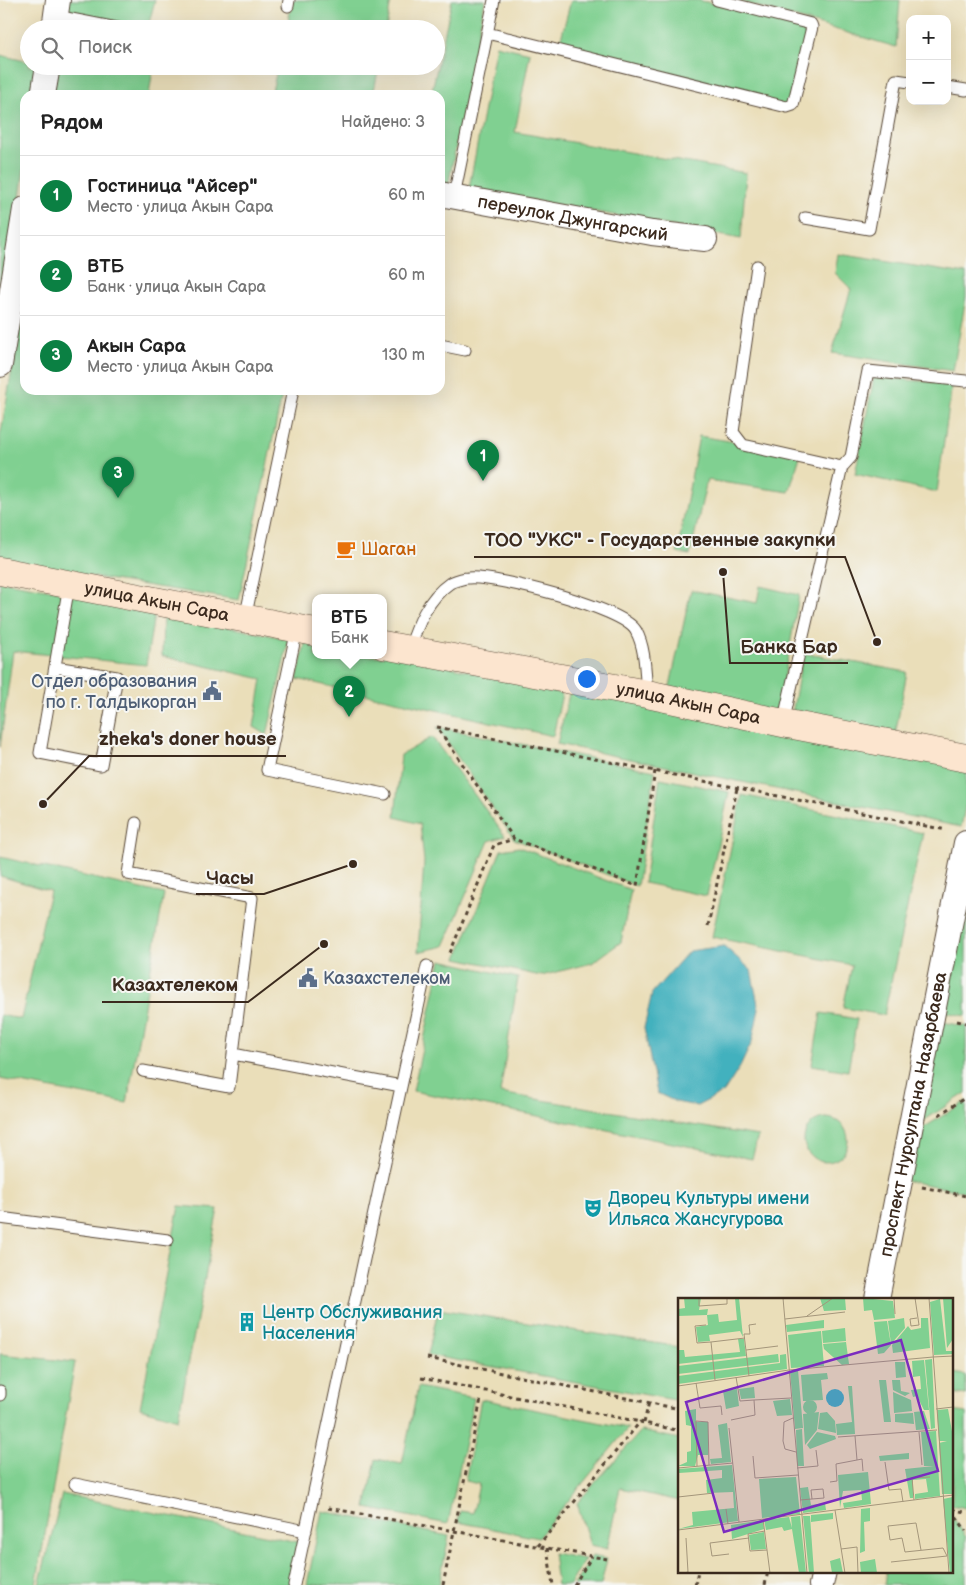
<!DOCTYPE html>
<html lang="ru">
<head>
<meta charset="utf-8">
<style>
	:root { --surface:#fff; --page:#f6f6f6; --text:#222; --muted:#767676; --line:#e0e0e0; --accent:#0b8043 }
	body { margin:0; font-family:"Balsamiq Sans",sans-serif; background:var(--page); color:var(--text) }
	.controls { position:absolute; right:15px; top:15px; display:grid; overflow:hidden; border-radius:10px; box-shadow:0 5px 20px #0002 }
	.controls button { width:45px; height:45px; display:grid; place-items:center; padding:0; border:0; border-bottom:1px solid var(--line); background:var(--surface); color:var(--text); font:25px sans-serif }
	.you { position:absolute; left:586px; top:678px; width:18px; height:18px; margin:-12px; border:4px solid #fff; border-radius:50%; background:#1a73e8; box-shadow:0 0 0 8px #1a73e833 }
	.badge { display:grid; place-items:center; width:32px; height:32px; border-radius:50%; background:var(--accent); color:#fff; font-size:16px; font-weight:700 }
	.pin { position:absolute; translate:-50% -41px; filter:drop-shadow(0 1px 2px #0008) }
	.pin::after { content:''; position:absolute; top:26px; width:18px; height:15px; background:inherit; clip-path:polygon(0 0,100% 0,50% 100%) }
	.popup { position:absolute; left:312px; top:594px; width:75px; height:65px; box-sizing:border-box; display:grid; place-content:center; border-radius:10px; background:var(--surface); filter:drop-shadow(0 1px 4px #0005); font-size:16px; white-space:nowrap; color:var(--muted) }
	.popup b { font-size:19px; color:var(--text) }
	.popup::after { content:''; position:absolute; left:50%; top:100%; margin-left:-10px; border:10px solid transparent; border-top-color:var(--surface) }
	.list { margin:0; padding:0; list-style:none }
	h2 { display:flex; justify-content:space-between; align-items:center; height:65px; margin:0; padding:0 20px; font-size:21px }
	h2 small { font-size:16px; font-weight:400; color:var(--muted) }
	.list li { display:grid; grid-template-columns:32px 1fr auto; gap:15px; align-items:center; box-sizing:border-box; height:80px; padding:0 20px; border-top:1px solid var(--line) }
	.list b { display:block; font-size:19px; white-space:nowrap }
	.list p { margin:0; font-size:16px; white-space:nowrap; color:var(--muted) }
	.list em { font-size:16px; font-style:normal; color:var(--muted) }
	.icon { flex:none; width:28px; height:28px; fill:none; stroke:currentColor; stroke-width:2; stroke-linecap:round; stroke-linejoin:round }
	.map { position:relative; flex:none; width:966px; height:1585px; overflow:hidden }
	.search { position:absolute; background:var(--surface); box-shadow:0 5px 20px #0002; left:20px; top:20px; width:425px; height:55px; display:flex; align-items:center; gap:12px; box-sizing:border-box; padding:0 18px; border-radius:28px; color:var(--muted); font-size:19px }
	.panel { position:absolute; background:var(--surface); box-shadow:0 5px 20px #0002; left:20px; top:90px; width:425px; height:305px; border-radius:15px }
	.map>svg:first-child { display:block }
	.green { fill:#80d091; stroke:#5e7d58 }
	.water { fill:#42b1be; stroke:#3e6e6e }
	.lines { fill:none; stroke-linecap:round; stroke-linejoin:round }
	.lane-casing { stroke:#554535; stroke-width:13 }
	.street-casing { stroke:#554535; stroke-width:26 }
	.secondary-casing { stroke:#554535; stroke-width:29 }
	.path { stroke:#554535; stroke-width:3; stroke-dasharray:4 4; stroke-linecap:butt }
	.lane { stroke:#fff; stroke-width:11 }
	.street { stroke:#fff; stroke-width:24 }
	.secondary { stroke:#fce5cf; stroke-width:28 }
	.labels { text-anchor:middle; stroke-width:4; stroke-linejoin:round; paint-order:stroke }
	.street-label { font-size:18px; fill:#3b2a1e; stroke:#f6f6f2 }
	.food-label { font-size:18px; fill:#c56008; stroke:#f6f6f2; text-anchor:start }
	.service-label { font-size:18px; fill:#4e5e75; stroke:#f6f6f2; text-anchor:end }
	.culture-label { font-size:18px; fill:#0d838f; stroke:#f6f6f2; text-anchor:start }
	.inset-road { fill:none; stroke:#a4967b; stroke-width:1 }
	.view { fill:#7b2cbf; fill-opacity:0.15; stroke:#7b2cbf; stroke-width:2.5 }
	.inset-edge { fill:none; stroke:#3b2a1e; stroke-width:2.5 }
	.leader { fill:none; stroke:#3b2a1e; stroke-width:2 }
	.callout-dot { fill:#3b2a1e; stroke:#f6f6f2; stroke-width:2 }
	.callout-label { font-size:19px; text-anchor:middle; font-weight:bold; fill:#3b2a1e; stroke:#f6f6f2; stroke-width:4; stroke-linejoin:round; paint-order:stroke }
</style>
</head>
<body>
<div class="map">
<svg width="966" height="1585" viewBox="0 0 966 1585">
	<rect width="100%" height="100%" fill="#f6f6f2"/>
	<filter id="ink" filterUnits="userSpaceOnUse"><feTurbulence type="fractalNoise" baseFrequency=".02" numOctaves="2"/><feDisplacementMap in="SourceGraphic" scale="10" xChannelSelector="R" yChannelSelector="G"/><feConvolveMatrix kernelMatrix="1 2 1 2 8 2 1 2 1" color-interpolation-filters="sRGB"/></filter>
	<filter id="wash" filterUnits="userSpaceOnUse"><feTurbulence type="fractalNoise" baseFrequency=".0096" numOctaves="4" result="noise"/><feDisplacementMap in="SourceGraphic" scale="20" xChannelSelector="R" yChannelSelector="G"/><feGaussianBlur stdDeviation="1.12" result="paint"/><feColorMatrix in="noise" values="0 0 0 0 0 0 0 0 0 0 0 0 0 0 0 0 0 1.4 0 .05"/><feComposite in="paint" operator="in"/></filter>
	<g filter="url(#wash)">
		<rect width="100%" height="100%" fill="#eadeb9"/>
		<!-- green -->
		<path class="green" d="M65 0H155L149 23V29H60Z
			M293 0H391L386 29H286Z
			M452 0H485L447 191 440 189V95H431Z
			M571 0H697L811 24 787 107 559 46Z
			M735 0H900L896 47Z
			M496 45 530 53 515 132 746 173 741 239 469 188Z
			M0 55 29 62V66H38L34 95H25V161L8 288 0 287Z
			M55 66H152V75L149 95H50Z
			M278 66H379L373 95H271Z
			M838 254 966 274V297L953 371 832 353 851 289 835 273Z
			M25 297V390H283L239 600 0 562V437Z
			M874 377 952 384 937 492 855 474Z
			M699 436 801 453 789 492 707 480 690 555 677 553Z
			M0 581 155 608 146 665 13 651 0 747Z
			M760 586 799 595 778 713 668 695 691 590 757 603Z
			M163 614 289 639 267 735 254 727 262 679 162 656Z
			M308 631 315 633V656H383V650L562 694 553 736 297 679Z
			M803 653 907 672 895 735 791 719Z
			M570 690 966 765V803L961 827 557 744Z
			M437 727 655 771 637 886 514 839Z
			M432 737 505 836 489 841 444 946 418 952 424 861 420 824 395 817 401 755Z
			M660 778 729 792 707 896 644 883Z
			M742 795 923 833 884 1015 843 1008 852 965 712 937Z
			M519 847 631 890 621 942 592 963 541 976 457 958 501 850Z
			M0 857 164 894 127 1103 0 1079V1015L21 1019 50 891 0 876Z
			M966 886V1016L939 1011Z
			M441 960 518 978 500 1093 758 1136 752 1159 413 1091Z
			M821 1013 857 1019 848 1071 812 1065Z
			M935 1021 966 1026V1093L914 1127Z
			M966 1101V1192L903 1180 909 1137Z
			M804 1140a22 22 0 1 1 44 0a22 22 0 1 1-44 0Z
			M179 1206 218 1209 178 1419 140 1408Z
			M438 1309 680 1347V1401L428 1355Z
			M0 1354 75 1362 36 1585H0Z
			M953 1373 966 1375V1395L952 1393Z
			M418 1387 474 1398 448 1524 366 1508 376 1459 402 1464Z
			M481 1399 628 1428 538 1538 458 1522 460 1511 473 1513 479 1484 465 1481Z
			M952 1411 966 1413V1508L952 1505Z
			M641 1431 680 1439V1501L620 1488 607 1549 590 1545 577 1503Z
			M62 1494 298 1542 290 1585H39Z
			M322 1511 449 1536 439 1585H307Z
			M952 1516 966 1537V1585H884L886 1571H952Z
			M553 1553 585 1559 570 1585H557Z
			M592 1556 607 1559 601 1585H574Z"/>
		<!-- water -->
		<path class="water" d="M724 946 751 970 759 1009 752 1042 740 1067 724 1092 697 1106 676 1102 657 1093 644 1028 652 993 689 951Z"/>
	</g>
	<g filter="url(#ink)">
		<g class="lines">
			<!-- lane casing -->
			<g class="lane-casing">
				<path id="lane" d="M288 6 289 0
					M56 16 122 29
					M487 33 787 107 793 105 812 27 811 24 717 0
					M947 87 966 90
					M454 196 494 0
					M805 218 869 229 896 80 910 82
					M757 266 733 432 743 445 842 467 851 457 868 371 966 381
					M440 345 465 350
					M245 619 293 390
					M297 629 267 770 385 794
					M409 650C418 624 427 599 450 583 455 581 463 578 468 578 495 575 624 608 636 631 646 649 645 674 647 694
					M55 667 117 677 101 765 40 753 69 585
					M783 723 842 467
					M136 823 128 874 252 898 233 1054
					M143 1071 229 1087 233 1054 401 1086
					M0 1218 168 1240
					M0 1391V1395
					M75 1484 306 1531
					M294 1585 427 966"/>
			</g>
			<!-- street casing -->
			<g class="street-casing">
				<g id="street">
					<path d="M54 29 58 0"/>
					<path d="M43 95 48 66"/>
					<path id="s1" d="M440 194 652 233 705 239"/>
					<path d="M0 365 25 209"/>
					<path id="s2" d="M877 1299 966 843"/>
					<path d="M821 1585 824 1571"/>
				</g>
			</g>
			<!-- secondary casing -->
			<g class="secondary-casing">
				<g id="secondary">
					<path id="s3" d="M0 571 315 632"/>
					<path id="s4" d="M383 645 647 694 783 723 966 758"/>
				</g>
			</g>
			<!-- path -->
			<path class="path" d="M655 771 637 886 514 839 437 727 946 830
				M708 926 737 788
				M450 953 494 845 514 839
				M957 1021 966 1023
				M939 1115 966 1097
				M922 1187 966 1196
				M427 1358 680 1409
				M421 1378 640 1422
				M644 1423 649 1402
				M328 1508 607 1559
				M952 1510 966 1531
				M952 1510 966 1512
				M538 1546 640 1422 680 1431
				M547 1548 553 1585
				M443 1585 481 1399
				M574 1585 592 1556
				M695 1585 698 1571
				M765 1585 768 1571"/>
			<!-- lane -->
			<use href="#lane" class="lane"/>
			<!-- street -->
			<use href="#street" class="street"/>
			<!-- secondary -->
			<use href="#secondary" class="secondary"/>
		</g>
	</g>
	<!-- icons -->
	<defs>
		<g id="cafe-bare" transform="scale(1.5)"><path d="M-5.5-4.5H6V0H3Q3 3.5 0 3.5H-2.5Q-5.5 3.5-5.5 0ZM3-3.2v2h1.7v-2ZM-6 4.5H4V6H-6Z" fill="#e8710a" stroke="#f6f6f2" stroke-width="2.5" paint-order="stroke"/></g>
		<g id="civic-bare" transform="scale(1.5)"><path d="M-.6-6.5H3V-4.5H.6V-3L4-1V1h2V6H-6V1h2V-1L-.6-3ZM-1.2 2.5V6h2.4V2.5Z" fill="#5c6f8a" stroke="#f6f6f2" stroke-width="2.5" paint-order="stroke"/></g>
		<g id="theatre-bare" transform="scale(1.5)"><path d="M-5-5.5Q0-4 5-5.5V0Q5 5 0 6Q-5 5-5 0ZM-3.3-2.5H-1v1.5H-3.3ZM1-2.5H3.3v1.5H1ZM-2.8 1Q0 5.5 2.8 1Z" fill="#0f9aa8" stroke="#f6f6f2" stroke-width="2.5" paint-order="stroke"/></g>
		<g id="building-bare" transform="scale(1.5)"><path d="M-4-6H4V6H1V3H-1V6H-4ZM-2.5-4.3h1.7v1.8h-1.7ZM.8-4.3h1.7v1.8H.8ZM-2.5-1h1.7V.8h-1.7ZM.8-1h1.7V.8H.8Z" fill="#0f9aa8" stroke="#f6f6f2" stroke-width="2.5" paint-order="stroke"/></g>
	</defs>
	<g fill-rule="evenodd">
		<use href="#cafe-bare" x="346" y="549"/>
		<use href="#civic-bare" x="212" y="691"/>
		<use href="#civic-bare" x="308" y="978"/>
		<use href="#theatre-bare" x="593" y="1208"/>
		<use href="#building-bare" x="247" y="1322"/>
	</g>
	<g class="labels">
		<!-- street labels -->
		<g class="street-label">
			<text dy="6" stroke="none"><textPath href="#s1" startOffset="135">переулок Джунгарский</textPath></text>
			<text dy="6" stroke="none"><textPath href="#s3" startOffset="160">улица Акын Сара</textPath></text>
			<text dy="6" stroke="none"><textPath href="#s4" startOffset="311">улица Акын Сара</textPath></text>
			<text dy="6" stroke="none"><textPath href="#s2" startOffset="188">проспект Нурсултана Назарбаева</textPath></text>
		</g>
		<!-- food labels -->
		<g class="food-label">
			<text x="361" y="555">Шаган</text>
		</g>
		<!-- service labels -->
		<g class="service-label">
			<text x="197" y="687">Отдел образования<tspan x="197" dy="21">по г. Талдыкорган</tspan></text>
			<text x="323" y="984" text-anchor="start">Казахстелеком</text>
		</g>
		<!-- culture labels -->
		<g class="culture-label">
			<text x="608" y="1204">Дворец Культуры имени<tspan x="608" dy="21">Ильяса Жансугурова</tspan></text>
			<text x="262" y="1318">Центр Обслуживания<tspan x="262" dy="21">Населения</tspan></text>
		</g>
	</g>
	<!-- overview -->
	<g transform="translate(678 1298)">
		<rect width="275" height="275" fill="#eadeb9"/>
		<path d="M6 0H23L21 12 30 11 29 17 0 18V11L7 10ZM57 0H61L65 39 62 33 31 37 32 43 20 44 18 29 30 27 29 17 40 16 41 24 59 22ZM142 0H167L168 12 146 13ZM185 0 215 3 217 20 196 22 194 12 186 13ZM265 0H275V41L269 50ZM262 1 268 53H275V56L256 57 252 4ZM226 20 227 30 213 46 210 23ZM243 20H250L252 50 215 55 214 47 230 28 233 32 243 30ZM146 22V30L109 34 108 27ZM209 23 213 47 206 55 200 56 196 24ZM167 30 168 43 145 45 144 33ZM143 33 146 68 113 70 110 37ZM60 41H66L68 58 0 66V52H6L7 59 62 54ZM168 44 171 66 164 67 146 51 145 46ZM100 56 101 64 0 76V68ZM108 56 109 71 0 86V78L102 65V57ZM254 61 257 130 253 131 247 62ZM246 62 251 112H246L239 98 235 99 233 92 243 91 242 78 235 79 234 63ZM217 64H227L228 79 218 80ZM120 72 125 130 117 131 112 73ZM149 75 150 81 143 82 145 102 125 103 123 77ZM201 82H208L213 124H206ZM214 82H222L223 93 232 95 227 98 215 92ZM170 88H174L177 136 159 137 158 126 174 124ZM76 89 77 100 63 101 61 91ZM59 91 61 108 48 111 45 93ZM215 94 233 102 234 113 216 115ZM112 101 114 117 99 118 95 103ZM125 109a7 7 0 1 1 14 0a7 7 0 1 1-14 0ZM18 111V124H30V157H20L17 168H0L9 164V154L13 153V128L8 127 7 113ZM270 111 275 139V196H264L261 145 269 143H261L259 112ZM246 113 252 131 238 132 236 114ZM141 114 139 132 127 147 125 116ZM149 114 157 123 158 135 140 131 142 115ZM235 115 236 126 217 124V116ZM49 125 53 164 33 166 32 161 44 160 40 127ZM124 131 126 168H119L118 132ZM258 133 262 198 237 201V196L250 194 248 181 235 182V200H232L227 171 256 168H246L243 134ZM139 134 157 138 158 141 132 151 129 147ZM231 155V161L202 163 201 158ZM54 167 60 223 0 231 15 227 14 214 56 210 55 194 29 195 28 182 44 180V172L1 175 0 183V171ZM190 174 193 206 166 210 165 205 184 202 183 192 165 193 162 210 160 177ZM118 179 122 216 84 220 81 181ZM130 189 133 207 147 205 148 212 125 215 122 190ZM275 199V275H272L265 201ZM192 210V223L186 224 187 253 182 255 183 211ZM155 215V221L133 224V217ZM122 218 128 275H121L114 231 106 233 104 229 88 232 86 222 111 219 114 230 113 219ZM125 218H132L136 275H131ZM85 222 86 231 54 241 53 227ZM86 234 88 251 73 252 71 237ZM162 260 165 275H154L152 263ZM197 261 199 275H183L182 264Z" fill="#80d091"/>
		<path d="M148 100a9 9 0 1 1 18 0a9 9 0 1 1-18 0Z" fill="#42b1be"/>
		<path class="inset-road" d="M21 0V8L49 6V0M105 0 129 275M216 0 217 16M237 0 241 27 233 28 232 21 239 20M251 0 271 275M129 18 155 0M107 21 167 14M28 27 17 28 19 45 33 44M68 52 100 48M255 59 275 58M111 72 255 59M71 78 66 36H72L71 27 78 26M37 82 33 44 67 40M18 85 22 110 43 108 44 117M0 88 111 72M76 102 113 100M258 111 275 109M115 120 106 124 105 143 107 151 118 154M53 122 77 117 76 102 62 103 58 79M51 130 61 224M241 134 244 167M177 138 179 162 184 161 185 173M160 139 259 132M75 158 77 180 120 177M207 164 211 192 223 191 225 204M19 168 18 123 30 124 31 167M0 170 55 165M119 170 140 168 138 152M152 184 159 183 158 166 179 162M0 199 36 195M122 202 146 200 145 191 133 192 134 201M236 202 234 180 252 179M48 211 50 226M157 212 167 275M85 221 92 275M0 232 275 197M87 233 70 236 72 253 89 252M163 251 179 249 180 275M51 256 34 258 32 245 71 240M213 264 269 258 265 250 227 254 224 240 212 242 210 228 238 225 243 252M6 275 10 274 8 240"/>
		<path class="view" d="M223 42 260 173 46 234 8 104Z"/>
		<rect width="275" height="275" class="inset-edge"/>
	</g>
	<!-- callouts -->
	<path class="leader" d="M877 642L845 557H474M723 572L730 663H848M43 804L89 756H286M353 864L264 894H196M324 944L248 1002H102"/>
	<g class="callout-dot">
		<circle cx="877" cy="642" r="5"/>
		<circle cx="723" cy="572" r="5"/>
		<circle cx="43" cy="804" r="5"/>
		<circle cx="353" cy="864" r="5"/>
		<circle cx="324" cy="944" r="5"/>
	</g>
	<g class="callout-label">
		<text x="660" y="546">ТОО "УКС" - Государственные закупки</text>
		<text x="789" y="653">Банка Бар</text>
		<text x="188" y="745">zheka's doner house</text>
		<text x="230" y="884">Часы</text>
		<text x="175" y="991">Казахтелеком</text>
	</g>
</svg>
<div class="controls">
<button>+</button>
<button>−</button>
</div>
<div class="you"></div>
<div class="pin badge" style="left:483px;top:481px">1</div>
<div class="pin badge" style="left:349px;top:717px">2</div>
<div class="popup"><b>ВТБ</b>Банк</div>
<div class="pin badge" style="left:118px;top:498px">3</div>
<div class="search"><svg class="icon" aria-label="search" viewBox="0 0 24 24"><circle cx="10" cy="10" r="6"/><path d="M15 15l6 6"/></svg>Поиск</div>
<section class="panel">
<h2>Рядом<small>Найдено: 3</small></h2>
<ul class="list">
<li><span class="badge">1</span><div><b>Гостиница &quot;Айсер&quot;</b><p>Место · улица Акын Сара</p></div><em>60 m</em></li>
<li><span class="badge">2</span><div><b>ВТБ</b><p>Банк · улица Акын Сара</p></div><em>60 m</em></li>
<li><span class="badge">3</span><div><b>Акын Сара</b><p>Место · улица Акын Сара</p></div><em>130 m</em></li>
</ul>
</section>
</div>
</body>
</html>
